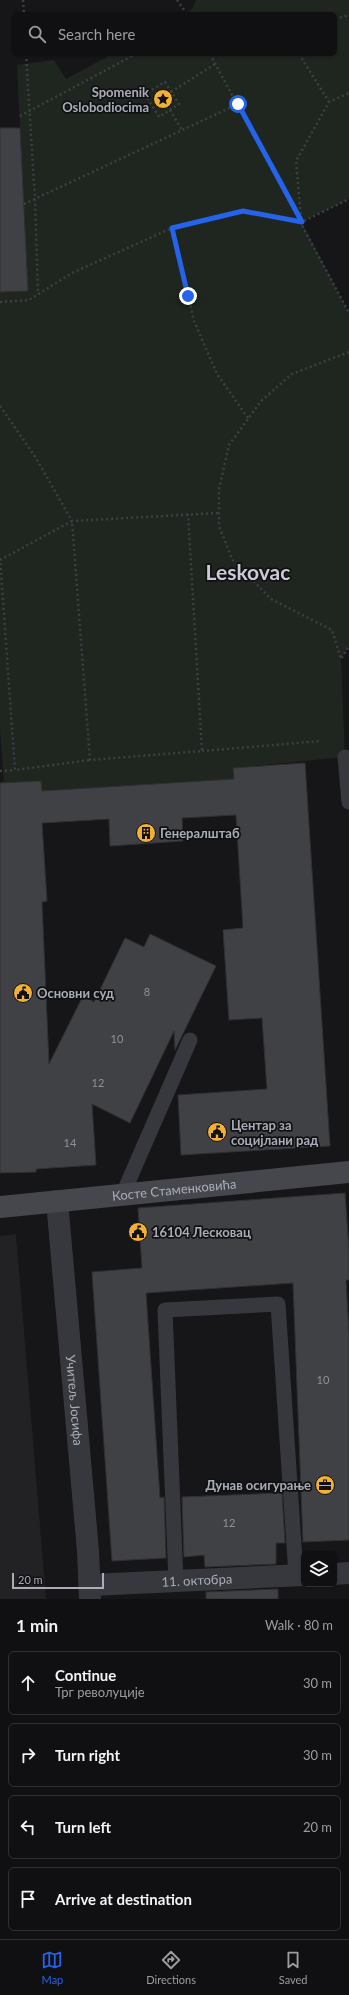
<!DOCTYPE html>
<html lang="en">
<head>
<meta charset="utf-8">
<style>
	:root { --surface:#101012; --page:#19191b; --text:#f1f3f6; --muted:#9c9d9f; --line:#303032; --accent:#2563eb }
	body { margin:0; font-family:Lato,sans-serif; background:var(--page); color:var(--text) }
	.controls { position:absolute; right:12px; bottom:12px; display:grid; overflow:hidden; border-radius:6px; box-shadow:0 1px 3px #0004 }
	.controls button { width:36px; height:36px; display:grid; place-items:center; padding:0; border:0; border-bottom:1px solid var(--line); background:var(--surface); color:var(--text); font:20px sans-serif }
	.scale { position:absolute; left:12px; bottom:10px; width:92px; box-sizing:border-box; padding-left:4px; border:2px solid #a8adb8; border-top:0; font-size:11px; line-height:14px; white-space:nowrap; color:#a8adb8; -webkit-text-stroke:3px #111113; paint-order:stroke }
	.stop { position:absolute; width:12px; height:12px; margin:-9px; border:3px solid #2563eb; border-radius:50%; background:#fff }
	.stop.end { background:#2563eb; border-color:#fff; box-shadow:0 1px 4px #0008 }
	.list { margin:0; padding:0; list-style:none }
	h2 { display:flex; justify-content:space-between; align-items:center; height:52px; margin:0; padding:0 16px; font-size:17px }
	h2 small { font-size:13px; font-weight:400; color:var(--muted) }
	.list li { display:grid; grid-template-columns:26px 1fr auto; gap:12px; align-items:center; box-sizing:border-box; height:64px; margin:0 8px 8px; padding:0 8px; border:1px solid var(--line); border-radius:6px }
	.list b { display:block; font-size:15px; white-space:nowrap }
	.list p { margin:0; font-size:13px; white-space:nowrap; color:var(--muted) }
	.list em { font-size:13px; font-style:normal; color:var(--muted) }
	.icon { flex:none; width:22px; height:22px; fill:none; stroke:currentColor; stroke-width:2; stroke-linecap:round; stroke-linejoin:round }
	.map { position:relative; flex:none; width:349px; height:1599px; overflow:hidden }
	.search { position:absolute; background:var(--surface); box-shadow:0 1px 3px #0004; left:12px; right:12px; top:12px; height:44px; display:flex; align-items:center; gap:10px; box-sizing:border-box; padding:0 14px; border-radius:6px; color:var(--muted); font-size:15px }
	.sheet { height:340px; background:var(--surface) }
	nav { display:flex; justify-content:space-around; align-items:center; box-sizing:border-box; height:56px; border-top:1px solid var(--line); background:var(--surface); font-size:11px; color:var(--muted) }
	nav a { display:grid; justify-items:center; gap:2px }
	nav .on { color:var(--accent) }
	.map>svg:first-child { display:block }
	.built { fill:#222225 }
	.green { fill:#1e261f }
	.building { fill:#404145; stroke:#303034 }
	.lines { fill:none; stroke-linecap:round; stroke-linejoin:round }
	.path { stroke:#3d3f44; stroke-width:2.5; stroke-dasharray:2 3; stroke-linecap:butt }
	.lane { stroke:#37383d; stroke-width:15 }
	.street { stroke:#37383d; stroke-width:22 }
	.secondary { stroke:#45474d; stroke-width:22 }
	.route { stroke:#2563eb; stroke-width:5 }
	.labels { text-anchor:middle; stroke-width:3.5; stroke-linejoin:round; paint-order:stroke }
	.number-label { font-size:11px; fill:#8e929b }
	.poi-label { font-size:13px; font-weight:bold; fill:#a8adb8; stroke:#111113; text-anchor:start }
	.street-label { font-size:13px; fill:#a8adb8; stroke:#111113 }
	.town-label { font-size:21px; font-weight:bold; fill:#c9ccd4; stroke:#111113 }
</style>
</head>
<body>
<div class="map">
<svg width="349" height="1599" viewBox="0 0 349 1599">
	<rect width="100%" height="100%" fill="#161618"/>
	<!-- built -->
	<path class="built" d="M16 1234 46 1599H0V1236Z"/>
	<!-- green -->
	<path class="green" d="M196 0H349V199L302 222 349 313V646L341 659 345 757 234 768V779L42 791 41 781 4 783 0 729V292L28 291 17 65 54 60 66 79 112 54H335V14H185L192 9Z"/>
	<!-- building -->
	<path class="building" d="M0 128H20L28 291 0 292Z
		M305 763 330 1146 181 1155 178 1095 267 1089 262 1018 229 1020 223 930 243 928 236 815 182 818 183 841 110 846 109 819 42 823 47 901 42 902 49 1064 83 996 94 1002 125 938 144 947 150 934 216 966 175 1050 174 1031 130 1123 92 1104 96 1165 36 1169V1172L0 1173V783L41 781 42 791 234 779 233 768Z
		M345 1193 349 1251V1280H346L349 1335V1540L303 1542 293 1283 146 1293 160 1498 164 1497 166 1558 112 1561 92 1272 142 1268 138 1208Z
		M282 1493 285 1543H276V1564L205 1567 204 1555 184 1557 182 1497Z
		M278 1589V1599H206V1592Z"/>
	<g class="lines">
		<!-- path -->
		<path class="path" d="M23 0 24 14
			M177 0 187 14
			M335 19 349 15
			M26 54 35 199 38 294
			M210 54 349 313
			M299 54 329 102
			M165 82 179 104 159 117 145 94Z
			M171 92 215 64
			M170 110 182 130
			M20 116 136 54
			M24 204 238 104
			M301 219 296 161 329 102 349 93
			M172 228 194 321 217 374 248 418
			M0 302 29 300 72 273 172 228 243 211 302 222 349 199
			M349 352 292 374 261 401 229 445 219 489V526L232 559 271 599 332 630 341 659 349 646
			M0 406 36 458 72 521 219 513
			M0 558 15 770 90 760
			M0 560 72 521 90 760 202 751 188 514
			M202 751 321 741
			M0 771 15 770"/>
		<!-- lane -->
		<path class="lane" d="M345 757 349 802
			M122 1196 190 1040
			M176 1581 165 1310 278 1304 296 1575"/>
		<!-- street -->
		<g class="street">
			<path id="s1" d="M57 1201 88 1551 90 1599"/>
			<path d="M334 1574 349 1573"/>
			<path id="s2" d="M91 1585 304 1575"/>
		</g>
		<!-- secondary -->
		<path class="secondary" id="s3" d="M0 1207 349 1172"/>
	</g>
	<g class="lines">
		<!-- route -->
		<path class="route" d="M188 296 172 228 243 211 302 222 238 104"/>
	</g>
	<!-- icons -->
	<defs>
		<g id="sight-disc" transform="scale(1)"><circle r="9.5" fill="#f2b134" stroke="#111113"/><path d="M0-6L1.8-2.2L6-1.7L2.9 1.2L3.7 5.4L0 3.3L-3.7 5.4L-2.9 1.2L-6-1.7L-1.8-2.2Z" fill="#111"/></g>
		<g id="building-disc" transform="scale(1)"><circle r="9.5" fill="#f2b134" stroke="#111113"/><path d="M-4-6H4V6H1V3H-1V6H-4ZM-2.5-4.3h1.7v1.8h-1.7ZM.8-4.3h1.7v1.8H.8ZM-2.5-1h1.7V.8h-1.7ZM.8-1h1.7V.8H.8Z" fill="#111"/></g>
		<g id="civic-disc" transform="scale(1)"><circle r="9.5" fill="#f2b134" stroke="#111113"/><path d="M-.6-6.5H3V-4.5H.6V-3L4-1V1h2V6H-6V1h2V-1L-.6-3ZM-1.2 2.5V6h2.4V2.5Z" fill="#111"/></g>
		<g id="office-disc" transform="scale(1)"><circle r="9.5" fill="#f2b134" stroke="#111113"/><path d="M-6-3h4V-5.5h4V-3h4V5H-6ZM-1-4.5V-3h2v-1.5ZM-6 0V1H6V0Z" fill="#111"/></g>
	</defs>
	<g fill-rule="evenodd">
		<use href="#sight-disc" x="163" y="99"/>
		<use href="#building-disc" x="146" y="833"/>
		<use href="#civic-disc" x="23" y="993"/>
		<use href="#civic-disc" x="217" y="1132"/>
		<use href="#civic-disc" x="138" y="1232"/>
		<use href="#office-disc" x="325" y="1485"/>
	</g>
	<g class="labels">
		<!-- number labels -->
		<g class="number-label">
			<text x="147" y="996">8</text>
			<text x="117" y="1043">10</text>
			<text x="98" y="1087">12</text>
			<text x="70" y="1147">14</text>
			<text x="323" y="1384">10</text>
			<text x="229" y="1527">12</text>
		</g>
		<!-- poi labels -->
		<g class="poi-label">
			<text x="149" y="97" text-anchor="end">Spomenik<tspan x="149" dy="15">Oslobodiocima</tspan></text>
			<text x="160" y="838">Генералштаб</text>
			<text x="37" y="998">Основни суд</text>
			<text x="231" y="1130">Центар за<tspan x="231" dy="15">социјлани рад</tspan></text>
			<text x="152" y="1237">16104 Лесковац</text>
			<text x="311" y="1490" text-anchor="end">Дунав осигурање</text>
		</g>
		<!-- street labels -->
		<g class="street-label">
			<text dy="5" stroke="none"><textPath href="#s3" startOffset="175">Косте Стаменковића</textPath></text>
			<text dy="5" stroke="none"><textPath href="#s1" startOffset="200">Учитељ Јосифа</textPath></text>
			<text dy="5" stroke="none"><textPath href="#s2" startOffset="106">11. октобра</textPath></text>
		</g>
		<!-- town labels -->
		<g class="town-label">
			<text x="248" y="580">Leskovac</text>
		</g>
	</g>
</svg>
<div class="controls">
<button><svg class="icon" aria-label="layers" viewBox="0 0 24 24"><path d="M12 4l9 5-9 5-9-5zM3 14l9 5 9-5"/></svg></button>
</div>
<div class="scale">20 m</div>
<div class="stop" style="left:238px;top:104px"></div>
<div class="stop end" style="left:188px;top:296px"></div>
<div class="search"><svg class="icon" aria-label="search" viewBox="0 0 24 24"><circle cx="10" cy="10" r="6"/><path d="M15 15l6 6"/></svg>Search here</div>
</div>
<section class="sheet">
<h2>1 min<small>Walk · 80 m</small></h2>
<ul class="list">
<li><svg class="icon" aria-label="ahead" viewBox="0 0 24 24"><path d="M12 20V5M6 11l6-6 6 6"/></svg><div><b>Continue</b><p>Трг револуције</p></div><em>30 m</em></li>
<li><svg class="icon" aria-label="right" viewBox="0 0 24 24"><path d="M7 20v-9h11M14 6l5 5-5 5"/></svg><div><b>Turn right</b></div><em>30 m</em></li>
<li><svg class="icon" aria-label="left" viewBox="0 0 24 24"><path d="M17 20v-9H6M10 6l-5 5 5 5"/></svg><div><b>Turn left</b></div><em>20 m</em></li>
<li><svg class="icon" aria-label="arrive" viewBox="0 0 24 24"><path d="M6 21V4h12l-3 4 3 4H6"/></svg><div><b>Arrive at destination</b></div></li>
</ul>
</section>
<nav>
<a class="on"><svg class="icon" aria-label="map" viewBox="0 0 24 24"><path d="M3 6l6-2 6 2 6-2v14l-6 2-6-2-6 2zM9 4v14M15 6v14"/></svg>Map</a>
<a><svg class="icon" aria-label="directions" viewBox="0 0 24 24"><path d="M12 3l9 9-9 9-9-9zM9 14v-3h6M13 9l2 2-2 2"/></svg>Directions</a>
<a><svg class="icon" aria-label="saved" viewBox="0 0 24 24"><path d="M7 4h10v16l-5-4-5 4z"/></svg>Saved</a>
</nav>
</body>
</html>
